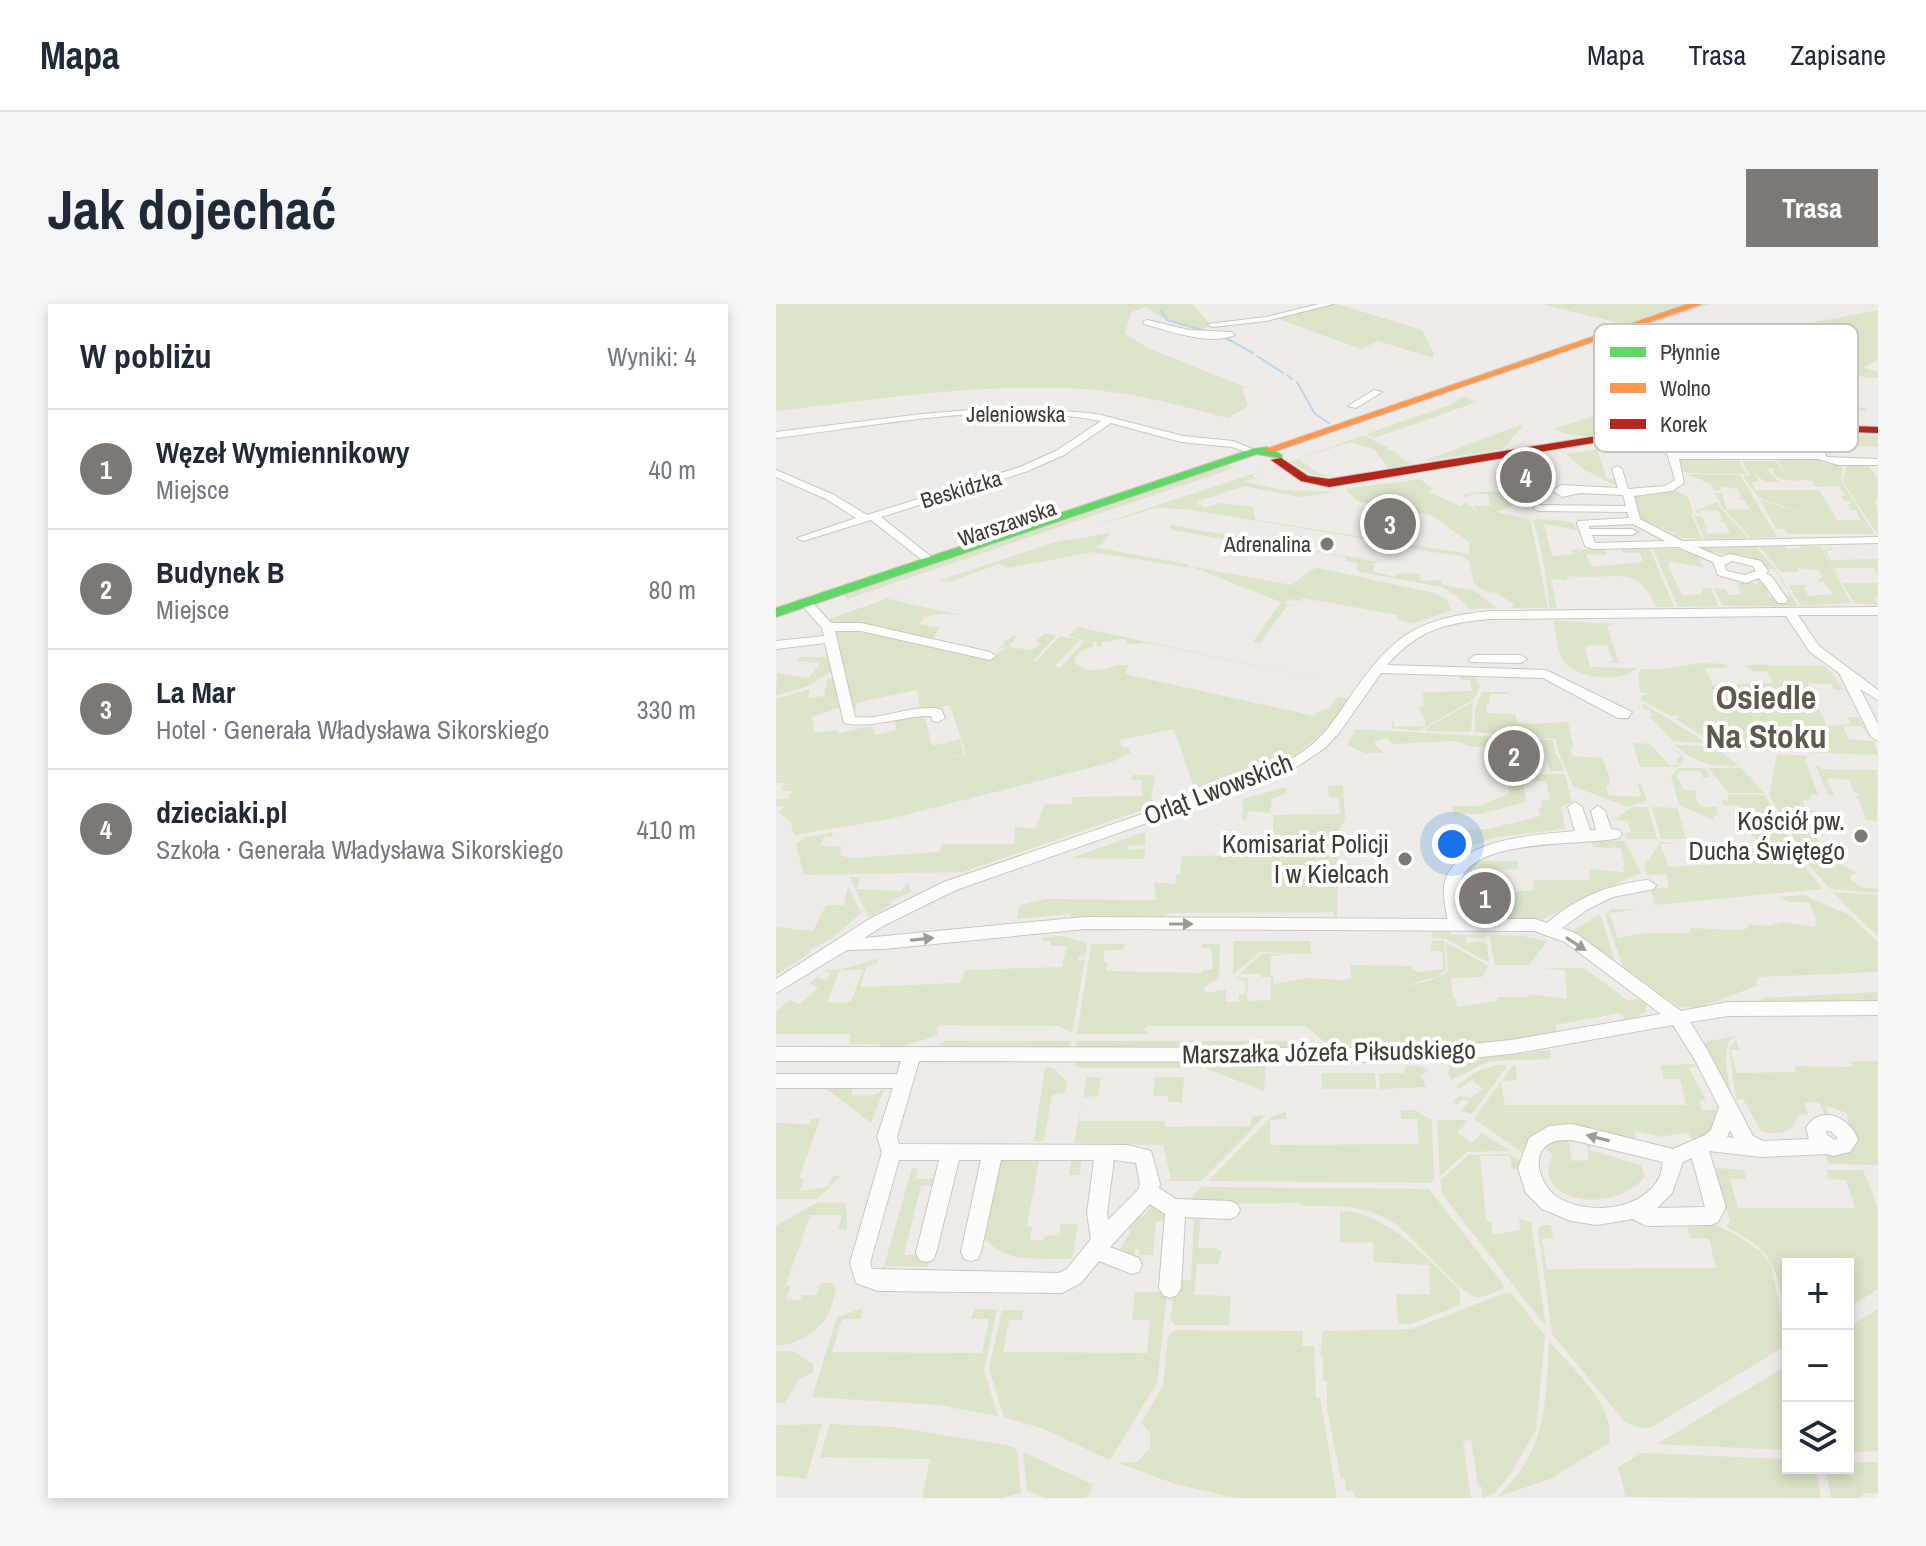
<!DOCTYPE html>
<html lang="pl">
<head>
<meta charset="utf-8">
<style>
	:root { --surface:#fff; --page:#f6f6f7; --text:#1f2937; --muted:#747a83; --line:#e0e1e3; --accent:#7d7873 }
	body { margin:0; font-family:"Archivo Narrow",sans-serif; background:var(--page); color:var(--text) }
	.controls { position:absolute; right:24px; bottom:24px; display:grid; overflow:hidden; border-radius:0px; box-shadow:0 4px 12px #0003 }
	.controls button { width:72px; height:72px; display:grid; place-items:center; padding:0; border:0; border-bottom:2px solid var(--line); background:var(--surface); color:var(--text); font:40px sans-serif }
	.you { position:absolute; left:676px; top:540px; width:28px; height:28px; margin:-20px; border:6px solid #fff; border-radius:50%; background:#1a73e8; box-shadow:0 0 0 12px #1a73e833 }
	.badge { display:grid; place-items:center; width:52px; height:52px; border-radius:50%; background:var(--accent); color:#fff; font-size:26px; font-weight:700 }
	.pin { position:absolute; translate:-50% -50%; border:4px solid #fff; box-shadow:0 2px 8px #0006 }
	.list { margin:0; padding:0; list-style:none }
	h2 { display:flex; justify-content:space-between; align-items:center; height:104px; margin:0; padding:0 32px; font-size:34px }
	h2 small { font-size:26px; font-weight:400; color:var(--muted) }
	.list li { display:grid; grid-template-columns:52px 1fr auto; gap:24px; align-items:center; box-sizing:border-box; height:120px; padding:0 32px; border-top:2px solid var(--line) }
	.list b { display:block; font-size:30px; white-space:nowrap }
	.list p { margin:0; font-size:26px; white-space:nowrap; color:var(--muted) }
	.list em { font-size:26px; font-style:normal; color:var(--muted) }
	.icon { flex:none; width:44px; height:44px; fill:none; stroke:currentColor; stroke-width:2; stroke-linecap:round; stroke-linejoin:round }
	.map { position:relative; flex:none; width:1102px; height:1194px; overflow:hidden; border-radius:0px }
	header { display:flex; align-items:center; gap:48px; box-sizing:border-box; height:112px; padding:0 40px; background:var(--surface); border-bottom:2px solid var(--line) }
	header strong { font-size:38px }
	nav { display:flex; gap:44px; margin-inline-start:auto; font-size:28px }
	.intro { display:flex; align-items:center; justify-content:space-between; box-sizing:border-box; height:192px; padding:0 48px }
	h1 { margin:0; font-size:56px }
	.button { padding:20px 36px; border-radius:0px; background:var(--accent); color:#fff; font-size:28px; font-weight:700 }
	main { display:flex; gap:48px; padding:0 48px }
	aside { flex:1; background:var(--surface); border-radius:0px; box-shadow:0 4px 12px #0003 }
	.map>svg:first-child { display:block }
	.green { fill:#dbe4c9; fill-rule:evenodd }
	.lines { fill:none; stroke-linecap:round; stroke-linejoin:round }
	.stream { stroke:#bbd6e7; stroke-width:2 }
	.street-casing { stroke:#c9c6c3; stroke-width:2 }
	.fast-casing { stroke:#cbc7be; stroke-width:2 }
	.slow-casing { stroke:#cbc7be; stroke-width:2 }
	.jam-casing { stroke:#cbc7be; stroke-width:2 }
	.street { fill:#fcfcfb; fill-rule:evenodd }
	.fast { fill:#63d668; fill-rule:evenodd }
	.slow { fill:#ff974d; fill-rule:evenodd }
	.jam { fill:#b3261e; fill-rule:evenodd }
	.oneway { fill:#9e9c98 }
	.poi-dot { fill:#7d7873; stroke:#fff; stroke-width:3 }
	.labels { text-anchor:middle; stroke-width:8; stroke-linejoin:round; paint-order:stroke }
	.far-street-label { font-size:22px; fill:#413b34; stroke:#fff }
	.far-poi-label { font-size:22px; fill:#413b34; stroke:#fff; text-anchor:end }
	.street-label { font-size:26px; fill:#413b34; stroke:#fff }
	.poi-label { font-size:26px; fill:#413b34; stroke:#fff; text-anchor:end }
	.district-label { font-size:34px; font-weight:bold; fill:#62594d; stroke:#fff }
	.key { fill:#fff; stroke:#c6c4c2; stroke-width:2 }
	.key-label { font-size:22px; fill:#413b34 }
</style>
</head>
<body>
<header>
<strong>Mapa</strong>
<nav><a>Mapa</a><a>Trasa</a><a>Zapisane</a></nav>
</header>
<div class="intro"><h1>Jak dojechać</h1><a class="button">Trasa</a></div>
<main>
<aside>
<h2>W pobliżu<small>Wyniki: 4</small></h2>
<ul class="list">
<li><span class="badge">1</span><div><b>Węzeł Wymiennikowy</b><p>Miejsce</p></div><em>40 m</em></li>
<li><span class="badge">2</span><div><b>Budynek B</b><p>Miejsce</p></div><em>80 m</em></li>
<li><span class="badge">3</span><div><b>La Mar</b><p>Hotel · Generała Władysława Sikorskiego</p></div><em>330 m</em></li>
<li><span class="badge">4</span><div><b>dzieciaki.pl</b><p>Szkoła · Generała Władysława Sikorskiego</p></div><em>410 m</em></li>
</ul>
</aside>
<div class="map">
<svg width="1102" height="1194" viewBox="0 0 1102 1194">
	<rect width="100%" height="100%" fill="#edeae7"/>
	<!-- green -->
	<path class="green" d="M0 0H417L436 23C413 29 388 16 370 3L355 8 349 30 372 44 471 84 466 85 472 102 452 114C408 103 364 90 319 86 213 77 106 95 0 107Z
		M532 0H561L646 26 658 50 657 54 602 37 585 45 500 14 540 3Z
		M765 0H935L863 24Z
		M1102 6V55L1088 64 1102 68V74L1065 71 1052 93 1091 105 1088 107 1060 101H991L914 80 927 70 911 66 919 59 983 64 990 60 950 49 970 39 946 32 969 25 992 31 1004 25Z
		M688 92 701 98 598 134 590 130 674 101Z
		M815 98 880 117 889 122C864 132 800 138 778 125L824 110 820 108 827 105Z
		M744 121 747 122 727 145 648 157Z
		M1026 127 1034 140H995L993 144 1000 148 1041 150 989 148 984 139H952L956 148 901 150 894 133Z
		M1034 127 1102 132V143L1054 139 1056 145H1048Z
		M588 131 613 144 610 146 619 147 620 150 635 160 612 164 598 145 574 138 523 155 542 169 562 173 538 171 514 158Z
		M821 145 831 175H840L842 183 807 165 790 150Z
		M1001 154 1043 155 1046 159 1067 162 1065 177 1101 234 1097 230H1012L1009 225H1000L984 196 1036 212 983 194 967 172 974 171 966 157H1000L1010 171ZM996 164C997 175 1010 177 1022 177L1018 170 1021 175 1036 177 1039 183 1062 182 1070 191 1065 192 1069 197H1074L1075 200H1071L1075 207 1080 206 1084 216H1061L1043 186H980L975 178 983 177 979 170 989 178H1003L991 165Z
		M904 155 963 157 970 170 909 169Z
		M452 160 458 164 71 295 66 290Z
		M1070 160 1093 162 1102 176V195L1099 196 1102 209H1098L1102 210V231L1067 178Z
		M492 165 476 171 481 175 466 177 508 186 559 188 524 193 468 182 420 198 429 204 443 199 478 203V212L481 216 693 250V238L655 211 581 197 570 185 644 175 657 185 652 188 684 202 690 199 702 208 698 202 715 201 712 190H696L689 194 688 190 717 187 734 190 733 181H737L741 200 721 208 754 215 772 304H735L739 301 719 288 712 289 698 280 693 257 686 252 601 240 596 245V236L408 205 380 204 312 224Z
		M911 170 964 171 1001 233 975 234 945 202 943 197 947 196H942L939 189H946L951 206 974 205 967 195H962L965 192 962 185 944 183 945 187 938 186 936 181Z
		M899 186 912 193 917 208 915 210 926 235 898 233V229L864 216 856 191Z
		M941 198 943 202 972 234 929 235 918 211 927 213 931 230 954 229 948 218H943L946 215 943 207 924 206 925 210 920 209 919 207Z
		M757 215 792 217 798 220 801 226 768 220 776 252 796 250 795 246 806 245 786 255 810 245H830L831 251 810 250 816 263 867 258 864 249H847L846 245H874L898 303H880C861 258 836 277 798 272L791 273V276L775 275 781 304H774L767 254Z
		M395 221 603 258 598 259V268L620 273 621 269 643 270 645 277 664 276 667 281 697 286 722 304 694 305 679 291 665 283 584 268 580 264 582 259 569 257 570 253 466 235 463 238 397 226 393 223Z
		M335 229 322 244 411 260 414 264 317 248 232 264 223 260 173 278 164 276 283 237Z
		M971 239 976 242V239L999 264 1022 302H946L938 284 949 285 953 291H965L962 281 965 277 982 280 980 276H988L997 287H990L993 293 1015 292 998 265H992C974 244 943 254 920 244L925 242 927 244 966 242Z
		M980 239 985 242H1006V239L1011 245 1024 244 1023 240 1045 243 1075 299 1025 302 1012 281H1030L1028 284 1032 292 1057 290 1048 278H1043L1042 275 1046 274 1042 266 1021 264 1022 268H1005Z
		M1054 243 1058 246 1050 247 1055 256 1102 255V272L1097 264H1059L1067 279H1102V294L1099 295 1102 301 1078 299 1047 246Z
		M877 245H903L922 252 928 264 893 257V264L906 291 926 290 925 285 935 284 942 302 902 303Z
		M414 262 515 281C524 276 530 266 542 264L658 289 670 295 676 306 635 320 620 315 622 311 527 294 524 297 512 295 509 300 519 302H511L484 339 477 338 505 298Z
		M158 278 111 295 185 311 165 310 148 313 144 320 164 324 156 334 93 320 54 319 50 316Z
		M777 317 838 320 831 322 843 358 850 359H831L837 357 831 341 809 342 814 363 861 364C846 381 797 374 786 355 781 345 780 328 777 317Z
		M302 323 570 381 372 339 351 340 348 335 326 338V342L321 343 320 337H317V343L305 347 299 354V359C318 375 334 359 353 361L349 370 539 412 543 407 553 404 562 392 572 396C530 456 496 465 430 488L422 487 417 481 398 425 343 436 346 444 352 443 355 449 333 459 109 516 18 531 14 517 3 509 8 502H0V495H12L16 487H5L8 479H0V395L34 385 32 394 48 392 51 375 58 374 64 403 36 413 39 429 61 426 62 429 96 422 99 431 120 426 119 417 143 412 149 415 156 442 184 435 188 449 176 453 190 450 174 401 144 407 141 386 80 399V404L75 405 57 324H81L214 353 232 343 222 345 229 340 226 338 219 342 239 331H241L233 343 256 346 264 341 260 337 269 329 281 331 257 357 259 358 284 332 304 336 279 362 284 364 309 337 293 332Z
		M23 353H55L57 366 35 381 0 392 1 369 33 374 44 359 21 357Z
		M924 359 950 360 952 363 929 365 937 381 997 379 991 367H977L968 361 1050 362 1068 386H1058L1055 380 1031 379 1051 422 1075 420 1072 413H1082L1091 428 1085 422H1067L1072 435 1098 437 1102 451 1002 447 939 440 900 415 904 411 895 412 865 396 867 391H877L864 388 862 371 865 365H889Z
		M683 371H697L704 381 700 392 695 391 699 392 698 395 643 427 616 424V413L619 423 649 422V415L642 404 648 401 647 388 696 387 694 376H685Z
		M706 388H734L737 395 733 390H714L713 401H710L711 409 739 410 741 418 748 420 792 418 798 444 794 445 796 452 826 454 834 474 833 482H830L832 491 865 493 862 480H865L871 497 851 503 797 482 782 447 780 435 699 428V405Z
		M697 398 695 428 649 427V425Z
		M866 399 933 440 897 437 873 412 877 411 872 405 868 406Z
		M580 425 777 436 779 448 789 467H774L767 441 696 443 679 437 617 440 611 434 597 438 607 449H589L571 441Z
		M857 439 874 440 894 462 902 460 900 455 905 453 893 440 909 455 901 463H864Z
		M899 441 938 442 963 462C936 462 919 460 899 441Z
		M1001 450 1032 452 1029 456 1042 490 1035 491V496L1026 497 1030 506 1040 507C1030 536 1058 558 1081 569L1075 571 1074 575 1084 583 1102 585V589L1054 585 1033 561 993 491Z
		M1043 461 1045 465 1102 466 1101 517 1090 516 1081 492 1086 491 1078 488 1073 476 1054 474 1051 477 1059 492 1052 491 1040 462Z
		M903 464H929L934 473 927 474 924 467H903L901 472 908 486H919L921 498 926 503H940L943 511 937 512 938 516 903 501 895 472Z
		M932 464H965L988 489H953Z
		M731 470H789L796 499 785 502 789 525 720 533 689 544 681 535 679 520 684 526 712 525 765 512 762 506 766 503 765 497 774 496 770 477H747L750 498 704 510H680L678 513 677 502H703L733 490Z
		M357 471H379L375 494 378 502 187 568 28 571 20 540 27 534 57 528 56 533H48L44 542 66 543 63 551 74 554 163 548 166 540H238L239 523 259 525 269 500H295L297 493 366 492 365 476H356Z
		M567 481 569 515 563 527 561 614H558V608L393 609 382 615H295L294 610 241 615 244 601 270 595 380 596 378 578 399 580 400 571H404L406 552 475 551 472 534 493 536 497 528V511L565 510 562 494 553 493 552 482Z
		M510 483V490L496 495 494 509 472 507 470 517 466 514 467 495Z
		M952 491H989L1032 566 1046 585 878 601 875 584H891L893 580 890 570 871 571 868 563 884 538 904 540H884L893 563 957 559 954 548 984 546 982 537 972 527 964 501 948 502 945 496H952Z
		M856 503H872L881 535H851L849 529 855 528 851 517 838 516Z
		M876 503 901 504 910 535H885Z
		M369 528V541L352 542 351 546 369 544 368 555 295 554Z
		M832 536 848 537 866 570 859 571 765 616 699 611 688 604 686 585 696 584 699 604H722L720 590 758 586 757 576H814L813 565 848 568 847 562 849 561 845 544 817 543 816 538Z
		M703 557H741L743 565 715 566 717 584 685 581 692 565Z
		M74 573H85L80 585 125 587 132 579 136 588 116 596V600L92 613Z
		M72 582 85 609 55 635 33 646 35 648 0 671V623L37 627 50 601H68Z
		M1056 588 1102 591V633Z
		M1027 591 1074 611 1102 638V668L981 673 980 682 922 704 903 703 847 663 829 611 835 605 861 606 833 609 842 634 871 629H914V624L966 626 973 624 972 620 991 622 1008 618 1039 623 1040 616 1033 598H1012L1003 593Z
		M824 610 841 663 796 627Z
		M655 624H671L676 631H710V635L690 633V639L706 637 711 640 713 659 670 635 656 634Z
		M713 631 746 632 771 637 753 661H719Z
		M287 632 311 639 309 651 303 652 302 656H309L296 729 283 722 164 721 160 724 163 730C143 738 125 744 103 743L104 740H74V730H0V708L14 696 24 700 42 684 34 679 41 673 49 676 55 670 48 667 64 665 51 699 75 698 87 665 66 667 67 665 103 654 100 660 91 662 84 683 184 679 189 666 286 663 291 642H274L275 637H267V634Z
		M457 637H535V650L484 648 457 671Z
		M656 637H668L670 666 660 673 624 683 653 677 672 668 670 638 713 662 706 673 675 674 677 695H680L681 703 721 697V693H752V690L791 695 789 666 767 664H808L851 696 863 695 870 700V708L861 712 862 715 851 716 843 709 780 721V728L773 732 671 744H565L549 738 529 722H372L368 725 373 730H301L315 640H349L347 646H329L327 657 331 658 330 667 426 669 427 666 437 665 435 644H425L426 640H444L443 674 428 683 429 689 450 686V698L463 697V691L469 690 470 678 459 673 472 674 471 697 495 696V673H485V670H463L485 650H517L495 652V672H498V680L531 674 569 676 575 674 574 661 635 662V665L643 668 667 665 666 647H654Z
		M1102 688V698H988L985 694Z
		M959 732C942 742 954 778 956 795L924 739Z
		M960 735 963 746H954L961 769 1020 768 1019 762 1077 763 1075 757H1102V861L1053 860 1049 850 1074 848 1080 836 1073 822 1071 809 1051 802 1052 812H1049L1043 798 1028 799 1032 810 1023 811C1015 829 1004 832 985 827L967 795 960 796 953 745Z
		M169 737H295V738L292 744 163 742Z
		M301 737H522L531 741 529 744H299Z
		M774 746 775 755 714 757 675 776 672 768 674 760 682 757Z
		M301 758H490L488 787 429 764H307L298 762Z
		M920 760 923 762 913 764 930 796 923 797 926 806H945L934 829 917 838 912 828 885 833 860 827 858 837 770 825 759 831 748 850 700 816 699 813 737 761H740L741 776 725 777 729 801H910L904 775H888L884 761Z
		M630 761 645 762 653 767 645 771 650 783 604 785 603 769H628Z
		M721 761H732L696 810 685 807 693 798 687 795 681 801 677 797 683 792 694 794 707 785 696 776 683 785 680 782 702 767Z
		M269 763 278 764 291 778 289 789 276 791 268 837H258Z
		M546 769H599L600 785H546Z
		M311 773H325L322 792 307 793 303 817H388L389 823 474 822 476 812 490 811 425 877H386L395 875 387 841 298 839Z
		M379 773H408L406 798H392V792H377Z
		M46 781 77 782 75 791H99L109 783 95 819 52 786 45 785Z
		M625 806H639L656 816 658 876 654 879 432 877 495 813 510 807V815L494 816V841L643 840 641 815H625Z
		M35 815H44L23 875H28L24 887 52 883 56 872H65L41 895H0V819L33 820Z
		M661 816H688L691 818 681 829 696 839 706 829 734 847 691 848 664 872Z
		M792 833 796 857 812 856V845L806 835 815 840 814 846 865 861 869 872C837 914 751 896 777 850L765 842Z
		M732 850 743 856 742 865H736L734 852H704L710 917 715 918 717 931 744 926 743 915 755 918 770 1023 666 890 665 876 692 851Z
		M226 854 305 855 304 871H293L295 857H263L251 922 256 923 254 936H267L268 932 283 931 285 920H302L296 955C266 954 226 960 207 932Z
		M136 864 142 865 140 875H160L158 881 145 882 128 951H155L152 963 110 962 101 973 97 970 108 962Z
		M941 864 968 866 970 875H954L962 904H1079L1070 876 1053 875 1050 866H1087L1102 904V985L1073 1003 1072 960H1012V1023C1000 969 1004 948 950 923L954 917 938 866Z
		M426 883 653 885 727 980V985C720 987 710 993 703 993 685 995 639 931 615 917 587 900 556 902 525 902L524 899 409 900Z
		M42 898 70 899 71 926 62 925 66 911H34L10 981 15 982 10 995 24 996 26 991H41L45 979H55L60 984C58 992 56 1002 53 1009 45 1027 18 1042 0 1042V922Z
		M378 899 393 908 389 917H380L377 951H363V945H359L358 951 341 950 355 927 352 921 358 912H367Z
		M564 907C612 907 653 957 684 987V1001L635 1020H622L620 991 654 990 653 961 598 958 597 938 564 939Z
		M425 910 422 944H439L446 947 442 960H421L418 991 455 992 453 1021H399L394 1015 400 977 415 976 418 916 406 913Z
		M765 921H775L777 934 766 935 771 965 940 964 933 935 915 934 911 923 940 921 962 932 986 949 995 961 1011 1041 874 1124 860 1123 848 1117 776 1030 762 926Z
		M359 988H391L381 1079 334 1156 268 1125 228 1113 213 1065 226 1006H247L246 1016H233L227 1048 371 1049 374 1016H356Z
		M729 989 736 990 769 1032 760 1126 735 1169 719 1189 707 1194 705 1182 702 1181 695 1136 687 1137 695 1194H579L578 1187H570L569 1175H565L551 1105V1077H547V1052H544L547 1027 636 1025Z
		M87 1004 84 1015H66L56 1048 206 1049 213 1015H195L198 1005H221L208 1066 222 1112 162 1101 36 1093 61 1013Z
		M1102 1005V1147L1072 1148V1023Z
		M399 1026 527 1027 526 1042H538L540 1093 544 1094 561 1194H460L399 1180 342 1159 361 1158 374 1144V1129L365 1119 387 1082 392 1032Z
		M773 1037C796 1065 840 1100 833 1139L774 1175 721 1193C772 1145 769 1102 773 1037Z
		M0 1047H17L38 1061 37 1069 23 1075 9 1099H0Z
		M1012 1061V1146L881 1140Z
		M46 1120 30 1175 0 1171V1121Z
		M54 1120 118 1123 230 1141 241 1145 245 1189 226 1194H146L154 1155 44 1153Z
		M247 1148 318 1181 310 1194H269L251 1187Z
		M866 1149 1012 1155V1164H1039L1045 1194 850 1193 842 1163Z
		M1072 1158H1102V1189H1088L1084 1194H1055L1050 1164H1072Z"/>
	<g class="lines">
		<!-- stream -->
		<path class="stream" d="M385 7 391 16 433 28
			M448 33 477 49
			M481 52 507 69
			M511 71 516 75
			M521 78 539 110 553 119"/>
		<!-- street casing -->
		<g class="street-casing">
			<path id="street" d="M543 0H557L490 17 436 23 432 20 490 13Z
				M371 16 413 26 455 28 459 31C434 42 393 27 368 20L367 18Z
				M598 86 606 88 580 104 572 102Z
				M219 104H256L321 110 407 132 457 137 481 147 476 150 456 143 405 138 335 119 288 151 252 167 105 213 158 255V259H150L95 216 27 237 21 234 80 214 50 195 0 173V166L58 191 91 211 244 163 280 147 325 117C218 96 106 121 0 134V128L146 110Z
				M1022 119H1028L1051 153 1102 155V161H1062L1042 155H903L908 179 896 187 858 192 864 215 906 237 1102 233V239L921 243 945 253 954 250 985 257 992 267 990 269 996 273 1012 296 1010 299H1002L983 274 970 279 942 271 937 258 902 243 818 245 809 242 801 219 802 217 853 214 851 208 762 207 757 204 762 201 850 202 847 191 804 189 786 193 777 187 785 181 842 184 836 165 841 162 846 165 852 185 889 182 899 176 892 152 875 127 877 125H883L900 149H1038L1020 121ZM857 220 889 237 819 239 816 231H856L862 228 856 225H813V222ZM956 257 977 262 980 267 969 271 951 267 948 261Z
				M30 295 34 296 55 319H85L214 348 220 352 214 356 85 327H59L79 413C107 417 134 400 165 405L169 414 162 418 157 417 155 412C125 412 97 425 68 419L49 339 0 345V337L48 332 46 324 24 299Z
				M1102 303V311H1022L1043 342 1102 386V396L1084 385 1102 420V437L1095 433 1063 369 1034 348 1010 312 714 315C668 319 642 326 611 361L770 366 856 408 852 414H842L767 374 605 369 563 429 549 444 516 466 479 481 180 586 107 622 88 634 309 613 671 615C670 603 666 589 669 577 681 535 764 530 799 527L792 503 799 498 806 503 814 526H820L815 507 822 502 829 507 835 525 843 526 846 530 843 534C809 542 697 533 685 577 682 589 686 603 688 615H759L771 619C800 594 833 580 872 576L880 581 878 585 837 593 812 605 786 624 801 630 905 707 952 698 1102 697V711L952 712 914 718 932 747 977 832 987 837 1033 835 1030 824C1045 799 1075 814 1082 836L1074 848 1057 852 1051 850 985 853 933 847 950 903 942 918 935 921 870 922 857 915 821 921 795 917 766 905 750 889 742 864 753 834 773 822 796 820 897 845 929 831 935 826 943 803 919 756 897 721 735 750 655 758 143 757 121 833 123 840 352 841 375 847 384 880 383 884 400 895 454 897 461 900 464 906 461 912 454 915 409 913 405 984 401 991 394 994 387 991 383 984 389 910 374 900 334 943 363 954 366 961 363 968 356 970 323 957 305 979 286 989 102 987 80 979 74 959 106 848 101 833 117 784H0V770H121L125 757H0V743L655 744 735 736 885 710 789 638 758 627 309 625 107 645 71 646 0 689V675L95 614 168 578 469 475C496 465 524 454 544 433 556 421 564 407 574 393 617 332 638 315 714 307ZM954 826 958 834 951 833ZM1050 827H1054L1062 834 1059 836 1051 831ZM796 836 887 858C886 864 885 872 882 876 863 908 810 911 781 893 764 882 752 847 777 838 782 836 791 836 796 836ZM916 854 929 903 881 904 896 889 907 858ZM123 856H163L140 949 143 956 150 958 157 956 160 949 183 856H205L185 948 188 955 195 957 202 955 205 948 225 856H318L311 909 315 935 291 965 283 969 96 965 94 959ZM338 856 360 859 364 880 362 886 332 916 331 909Z
				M699 351H745L751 355 745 359 694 358 693 355Z"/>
		</g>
		<!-- fast casing -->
		<g class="fast-casing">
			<path id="fast" d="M491 143 506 151V155L481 150 0 313V304L476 145Z"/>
		</g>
		<!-- slow casing -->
		<g class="slow-casing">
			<path id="slow" d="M912 0H926L497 148 487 146Z"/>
		</g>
		<!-- jam casing -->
		<g class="jam-casing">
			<path id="jam" d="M967 118 1102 123V129L967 124 853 133 553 183 525 177 495 156 505 154 532 172 553 175 853 127Z"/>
		</g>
		<!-- street -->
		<use href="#street" class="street"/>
		<!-- fast -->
		<use href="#fast" class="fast"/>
		<!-- slow -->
		<use href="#slow" class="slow"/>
		<!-- jam -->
		<use href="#jam" class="jam"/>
	</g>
	<!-- one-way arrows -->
	<defs><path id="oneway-solid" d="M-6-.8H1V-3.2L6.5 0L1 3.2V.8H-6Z" transform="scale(2)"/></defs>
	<g class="oneway">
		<use href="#oneway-solid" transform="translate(405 620)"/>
		<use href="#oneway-solid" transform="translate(146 635) rotate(-6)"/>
		<use href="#oneway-solid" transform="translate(800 640) rotate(33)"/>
		<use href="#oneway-solid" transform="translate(822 834) rotate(-166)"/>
	</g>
	<!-- markers -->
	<g class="poi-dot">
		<circle cx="551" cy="240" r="8"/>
		<circle cx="1085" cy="532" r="8"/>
		<circle cx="629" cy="555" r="8"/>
	</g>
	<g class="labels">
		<!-- far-street labels -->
		<g class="far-street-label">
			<text x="240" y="118">Jeleniowska</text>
			<text transform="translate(185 185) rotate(-17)" y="8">Beskidzka</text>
			<text transform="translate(231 219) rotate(-19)" y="8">Warszawska</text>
		</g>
		<!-- far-poi labels -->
		<g class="far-poi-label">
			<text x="535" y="248">Adrenalina</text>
		</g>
		<!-- street labels -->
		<g class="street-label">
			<text transform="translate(442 485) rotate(-21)" y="9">Orląt Lwowskich</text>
			<text transform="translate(553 748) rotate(-1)" y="9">Marszałka Józefa Piłsudskiego</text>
		</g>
		<!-- poi labels -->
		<g class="poi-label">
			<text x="1069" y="526">Kościół pw.<tspan x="1069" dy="30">Ducha Świętego</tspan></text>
			<text x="613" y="549">Komisariat Policji<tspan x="613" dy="30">I w Kielcach</tspan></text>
		</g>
		<!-- district labels -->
		<g class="district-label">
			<text x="990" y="405">Osiedle<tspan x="990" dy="39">Na Stoku</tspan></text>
		</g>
	</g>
	<!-- legend -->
	<rect x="818" y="20" width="264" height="128" rx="12" class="key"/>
	<rect x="834" y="43" width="36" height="10" fill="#63d668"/>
	<rect x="834" y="79" width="36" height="10" fill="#ff974d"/>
	<rect x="834" y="115" width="36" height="10" fill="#b3261e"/>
	<g class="key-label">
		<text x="884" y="56">Płynnie</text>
		<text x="884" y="92">Wolno</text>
		<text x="884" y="128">Korek</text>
	</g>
</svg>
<div class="controls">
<button>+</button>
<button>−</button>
<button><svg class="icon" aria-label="layers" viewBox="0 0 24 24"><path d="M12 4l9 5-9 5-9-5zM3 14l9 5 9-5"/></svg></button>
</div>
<div class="you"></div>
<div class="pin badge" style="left:709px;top:594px">1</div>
<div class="pin badge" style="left:738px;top:452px">2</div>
<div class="pin badge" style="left:614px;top:220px">3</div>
<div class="pin badge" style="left:750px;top:173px">4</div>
</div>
</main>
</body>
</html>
